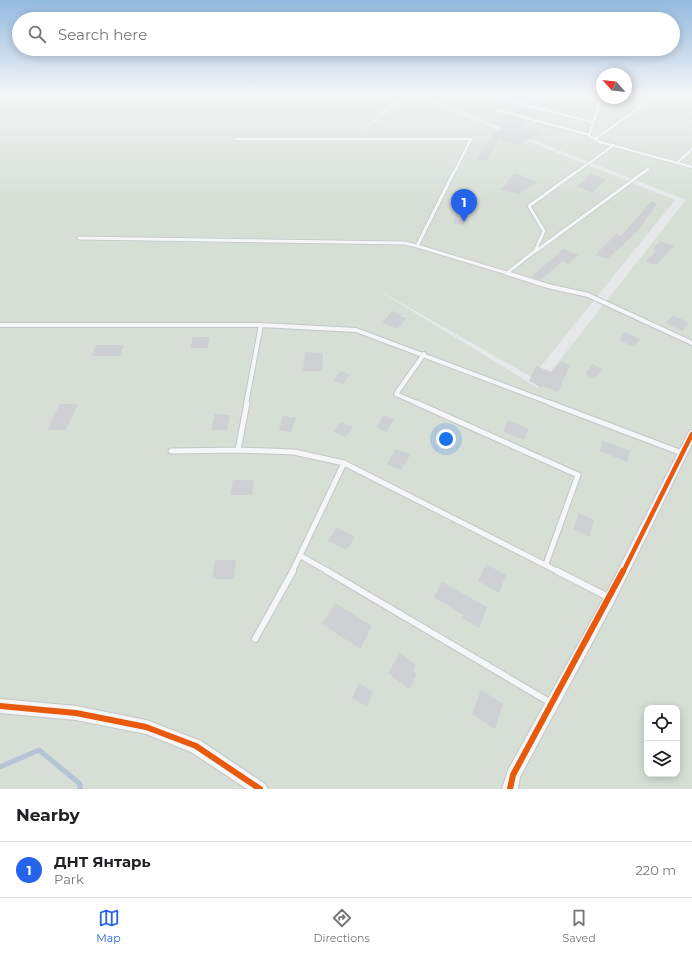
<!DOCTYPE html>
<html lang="en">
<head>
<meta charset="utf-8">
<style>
	:root { --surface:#fff; --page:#f6f6f6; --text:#202124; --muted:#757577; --line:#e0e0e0; --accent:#2563eb }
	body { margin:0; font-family:Montserrat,sans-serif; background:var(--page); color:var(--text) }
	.controls { position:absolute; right:12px; bottom:12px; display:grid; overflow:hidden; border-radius:8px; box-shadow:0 2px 10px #0003 }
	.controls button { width:36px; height:36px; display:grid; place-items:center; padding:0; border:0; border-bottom:1px solid var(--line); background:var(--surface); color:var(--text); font:20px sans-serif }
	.compass { position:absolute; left:596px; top:68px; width:36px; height:36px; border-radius:50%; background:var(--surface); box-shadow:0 2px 10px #0003; rotate:297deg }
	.you { position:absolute; left:446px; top:439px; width:14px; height:14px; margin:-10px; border:3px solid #fff; border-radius:50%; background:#1a73e8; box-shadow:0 0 0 6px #1a73e833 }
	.badge { display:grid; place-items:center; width:26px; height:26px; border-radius:50%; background:var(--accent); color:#fff; font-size:13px; font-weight:700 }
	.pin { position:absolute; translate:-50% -33px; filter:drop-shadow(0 1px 2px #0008) }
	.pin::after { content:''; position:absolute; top:21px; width:14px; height:12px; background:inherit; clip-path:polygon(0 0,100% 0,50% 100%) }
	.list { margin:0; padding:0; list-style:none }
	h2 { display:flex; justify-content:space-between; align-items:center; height:52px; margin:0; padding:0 16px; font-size:17px }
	h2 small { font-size:13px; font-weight:400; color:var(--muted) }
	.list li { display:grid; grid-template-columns:26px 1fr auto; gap:12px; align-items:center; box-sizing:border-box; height:56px; padding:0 16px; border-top:1px solid var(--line) }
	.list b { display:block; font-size:15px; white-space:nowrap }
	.list p { margin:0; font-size:13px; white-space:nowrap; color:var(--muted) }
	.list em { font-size:13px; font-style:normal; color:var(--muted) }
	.icon { flex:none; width:22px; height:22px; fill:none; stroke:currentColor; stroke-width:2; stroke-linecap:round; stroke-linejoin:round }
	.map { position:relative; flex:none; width:692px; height:789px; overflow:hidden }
	.search { position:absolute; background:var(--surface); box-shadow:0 2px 10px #0003; left:12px; right:12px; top:12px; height:44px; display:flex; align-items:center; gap:10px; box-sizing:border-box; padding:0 14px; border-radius:22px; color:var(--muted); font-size:15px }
	.sheet { height:108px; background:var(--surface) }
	nav { display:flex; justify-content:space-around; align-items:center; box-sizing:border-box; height:56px; border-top:1px solid var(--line); background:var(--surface); font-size:11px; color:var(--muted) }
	nav a { display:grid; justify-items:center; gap:2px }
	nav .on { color:var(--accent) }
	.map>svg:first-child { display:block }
	.green { fill:#d6ded6; fill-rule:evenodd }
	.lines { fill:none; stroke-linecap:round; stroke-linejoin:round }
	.stream { stroke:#b4c4d5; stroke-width:5 }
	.building { fill:#ced0d3 }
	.service-far4-casing { stroke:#c4c6c8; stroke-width:3.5 }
	.service-far3-casing { stroke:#c4c6c8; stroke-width:4.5 }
	.service-far2-casing { stroke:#c4c6c8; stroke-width:6 }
	.service-far1-casing { stroke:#c4c6c8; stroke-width:7 }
	.service-casing { stroke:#c4c6c8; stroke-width:8 }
	.minor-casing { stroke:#c4c6c8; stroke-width:2 }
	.service-far4 { stroke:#f5f6f7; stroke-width:2.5 }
	.service-far3 { stroke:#f5f6f7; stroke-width:3 }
	.service-far2 { stroke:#f5f6f7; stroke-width:4 }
	.service-far1 { stroke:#f5f6f7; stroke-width:5 }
	.service { stroke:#f5f6f7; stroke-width:6 }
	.minor { fill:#f5f6f7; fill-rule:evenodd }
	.cycleway-far1-casing { stroke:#f4f6f9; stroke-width:7 }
	.cycleway-casing { stroke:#f4f6f9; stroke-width:8 }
	.cycleway-far1 { stroke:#e8590c; stroke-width:4.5 }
	.cycleway { stroke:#e8590c; stroke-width:6 }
</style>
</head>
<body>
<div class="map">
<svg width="692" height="789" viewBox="0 0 692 789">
	<rect width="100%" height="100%" fill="#e6e8ea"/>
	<!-- green -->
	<path class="green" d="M0 95H401L389 104 362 131 412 95 675 200 532 377 371 286 538 388 686 200 419 95H602V98H626V95H692V789H0ZM647 708H677V774H647Z"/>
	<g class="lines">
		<!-- stream -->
		<path class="stream" d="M0 767 39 750 80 784V789"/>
	</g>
	<!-- building -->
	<path class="building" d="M480 95H485L487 98 543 112 535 117 502 109 507 105 480 98Z
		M498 95H552L546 99 553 101 545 107Z
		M495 113 529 121 521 127 540 133 518 145 499 140 487 161 476 159 486 143 493 138 489 137 504 128 493 124 507 116Z
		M514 173 537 182 519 194 501 190Z
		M591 174 606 179 592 193 577 186Z
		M462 201 474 204 463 225 453 223Z
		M652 201 657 204 637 232 607 259 595 255 616 234 621 236Z
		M660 241 674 246 656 265 646 261 656 251 653 249Z
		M563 249 578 255 568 264 563 261 541 280 531 277Z
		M392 311 402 314 400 316 406 318 398 329 382 323Z
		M673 315 689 323 682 331 666 323Z
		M625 332 640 339 634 347 619 340Z
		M193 337H210L207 348H190Z
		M96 345H124L120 356H91Z
		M305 352 323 353 322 371H303Z
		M562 361 570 365 558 392 543 386 542 388 529 381 536 366 552 372Z
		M592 364 602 369 594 379 585 374Z
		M341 371 350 375 343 384 334 380Z
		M60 404H78L66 430H47Z
		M215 414 230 415 227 430H211Z
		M384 415 394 420 386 432 376 427Z
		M283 416 296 418 291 432 279 430Z
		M508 420 529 429 524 440 503 431Z
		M341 422 353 427 346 437 334 432Z
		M603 441 630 451 627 462 600 451Z
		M396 449 410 455 401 470 387 464Z
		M233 480H254L252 495H230Z
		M579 513 594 520 589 537 573 529Z
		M337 527 355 537 349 547 344 549 328 541Z
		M215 560H236L234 579H212Z
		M486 564 506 575 499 593 478 581Z
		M442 582 487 607 479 628 462 618 463 615 434 597Z
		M335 603 372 626 360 649 322 624Z
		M400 653 416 665 413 671 417 674 409 689 388 673Z
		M359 683 373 692 367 707 352 698Z
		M481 690 503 704 495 729 472 714Z"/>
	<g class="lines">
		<!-- service-far4 casing -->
		<g class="service-far4-casing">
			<path id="service-far4" d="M488 95 592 122
				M572 95 598 101
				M602 95 589 136 600 142 692 167
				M497 110 590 135
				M236 139H471L454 173
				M595 139 638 109 650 95
				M678 162 692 149
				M575 173 614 145
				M643 173 648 169"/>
		</g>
		<!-- service-far3 casing -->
		<g class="service-far3-casing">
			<path id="service-far3" d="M454 172 417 246 507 273
				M79 238 405 243 417 246
				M536 251 644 172
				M510 274 507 273 535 251 544 231 529 206 576 172"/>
		</g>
		<!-- service-far2 casing -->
		<g class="service-far2-casing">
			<path id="service-far2" d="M507 273 548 286 588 295 692 343
				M0 325H261L356 330 553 404
				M246 404 261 325
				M419 404 396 394 424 354"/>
		</g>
		<!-- service-far1 casing -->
		<g class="service-far1-casing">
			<path id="service-far1" d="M417 403 578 475 546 564
				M550 403 682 453
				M238 450 247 403
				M171 451 238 450 294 452 344 463 559 572
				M301 556 329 572
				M292 572 344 463"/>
		</g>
		<!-- service casing -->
		<g class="service-casing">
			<path id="service" d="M327 571 551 703
				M557 571 610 598
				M255 639 293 571"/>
		</g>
		<!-- minor casing -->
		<g class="minor-casing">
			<path id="minor" d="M692 430V444L614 602 520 777 518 789H502L508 770 606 594 689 431Z
				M0 699 76 706 146 720 201 741 265 784 268 789H247L191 752 146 734 76 720 0 713Z"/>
		</g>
		<!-- service-far4 -->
		<use href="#service-far4" class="service-far4"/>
		<!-- service-far3 -->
		<use href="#service-far3" class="service-far3"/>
		<!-- service-far2 -->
		<use href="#service-far2" class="service-far2"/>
		<!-- service-far1 -->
		<use href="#service-far1" class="service-far1"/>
		<!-- service -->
		<use href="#service" class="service"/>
		<!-- minor -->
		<use href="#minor" class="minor"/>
		<!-- cycleway-far1 casing -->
		<g class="cycleway-far1-casing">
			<path id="cycleway-far1" d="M623 572 692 434"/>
		</g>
		<!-- cycleway casing -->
		<g class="cycleway-casing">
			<path id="cycleway" d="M0 706 76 713 146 727 196 746 260 789
				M510 789 513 775 623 571"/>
		</g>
		<!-- cycleway-far1 -->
		<use href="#cycleway-far1" class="cycleway-far1"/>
		<!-- cycleway -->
		<use href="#cycleway" class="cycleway"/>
	</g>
	<!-- sky -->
	<linearGradient id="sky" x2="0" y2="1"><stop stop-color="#93bae0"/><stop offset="0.46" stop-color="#f4f5f6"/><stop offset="1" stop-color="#f4f5f6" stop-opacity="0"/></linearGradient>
	<rect width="692" height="205" fill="url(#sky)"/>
</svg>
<div class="controls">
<button><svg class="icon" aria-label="locate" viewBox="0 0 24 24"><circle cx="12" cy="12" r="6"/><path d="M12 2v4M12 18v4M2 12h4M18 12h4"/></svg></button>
<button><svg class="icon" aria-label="layers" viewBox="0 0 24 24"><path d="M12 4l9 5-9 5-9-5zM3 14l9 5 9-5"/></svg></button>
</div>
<svg class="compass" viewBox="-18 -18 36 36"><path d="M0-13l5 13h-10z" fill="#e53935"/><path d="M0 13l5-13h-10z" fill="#757577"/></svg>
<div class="you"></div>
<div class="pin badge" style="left:464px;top:222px">1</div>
<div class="search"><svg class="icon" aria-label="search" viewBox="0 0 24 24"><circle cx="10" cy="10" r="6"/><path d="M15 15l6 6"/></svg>Search here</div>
</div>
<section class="sheet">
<h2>Nearby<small></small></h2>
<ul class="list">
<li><span class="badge">1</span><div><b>ДНТ Янтарь</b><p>Park</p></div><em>220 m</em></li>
</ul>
</section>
<nav>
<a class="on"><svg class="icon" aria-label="map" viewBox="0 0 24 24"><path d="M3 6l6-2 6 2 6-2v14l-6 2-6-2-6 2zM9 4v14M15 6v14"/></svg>Map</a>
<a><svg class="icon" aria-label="directions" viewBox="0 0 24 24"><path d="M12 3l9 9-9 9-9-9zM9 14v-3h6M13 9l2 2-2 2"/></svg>Directions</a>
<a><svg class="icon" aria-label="saved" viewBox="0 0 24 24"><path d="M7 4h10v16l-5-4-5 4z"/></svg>Saved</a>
</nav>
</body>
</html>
